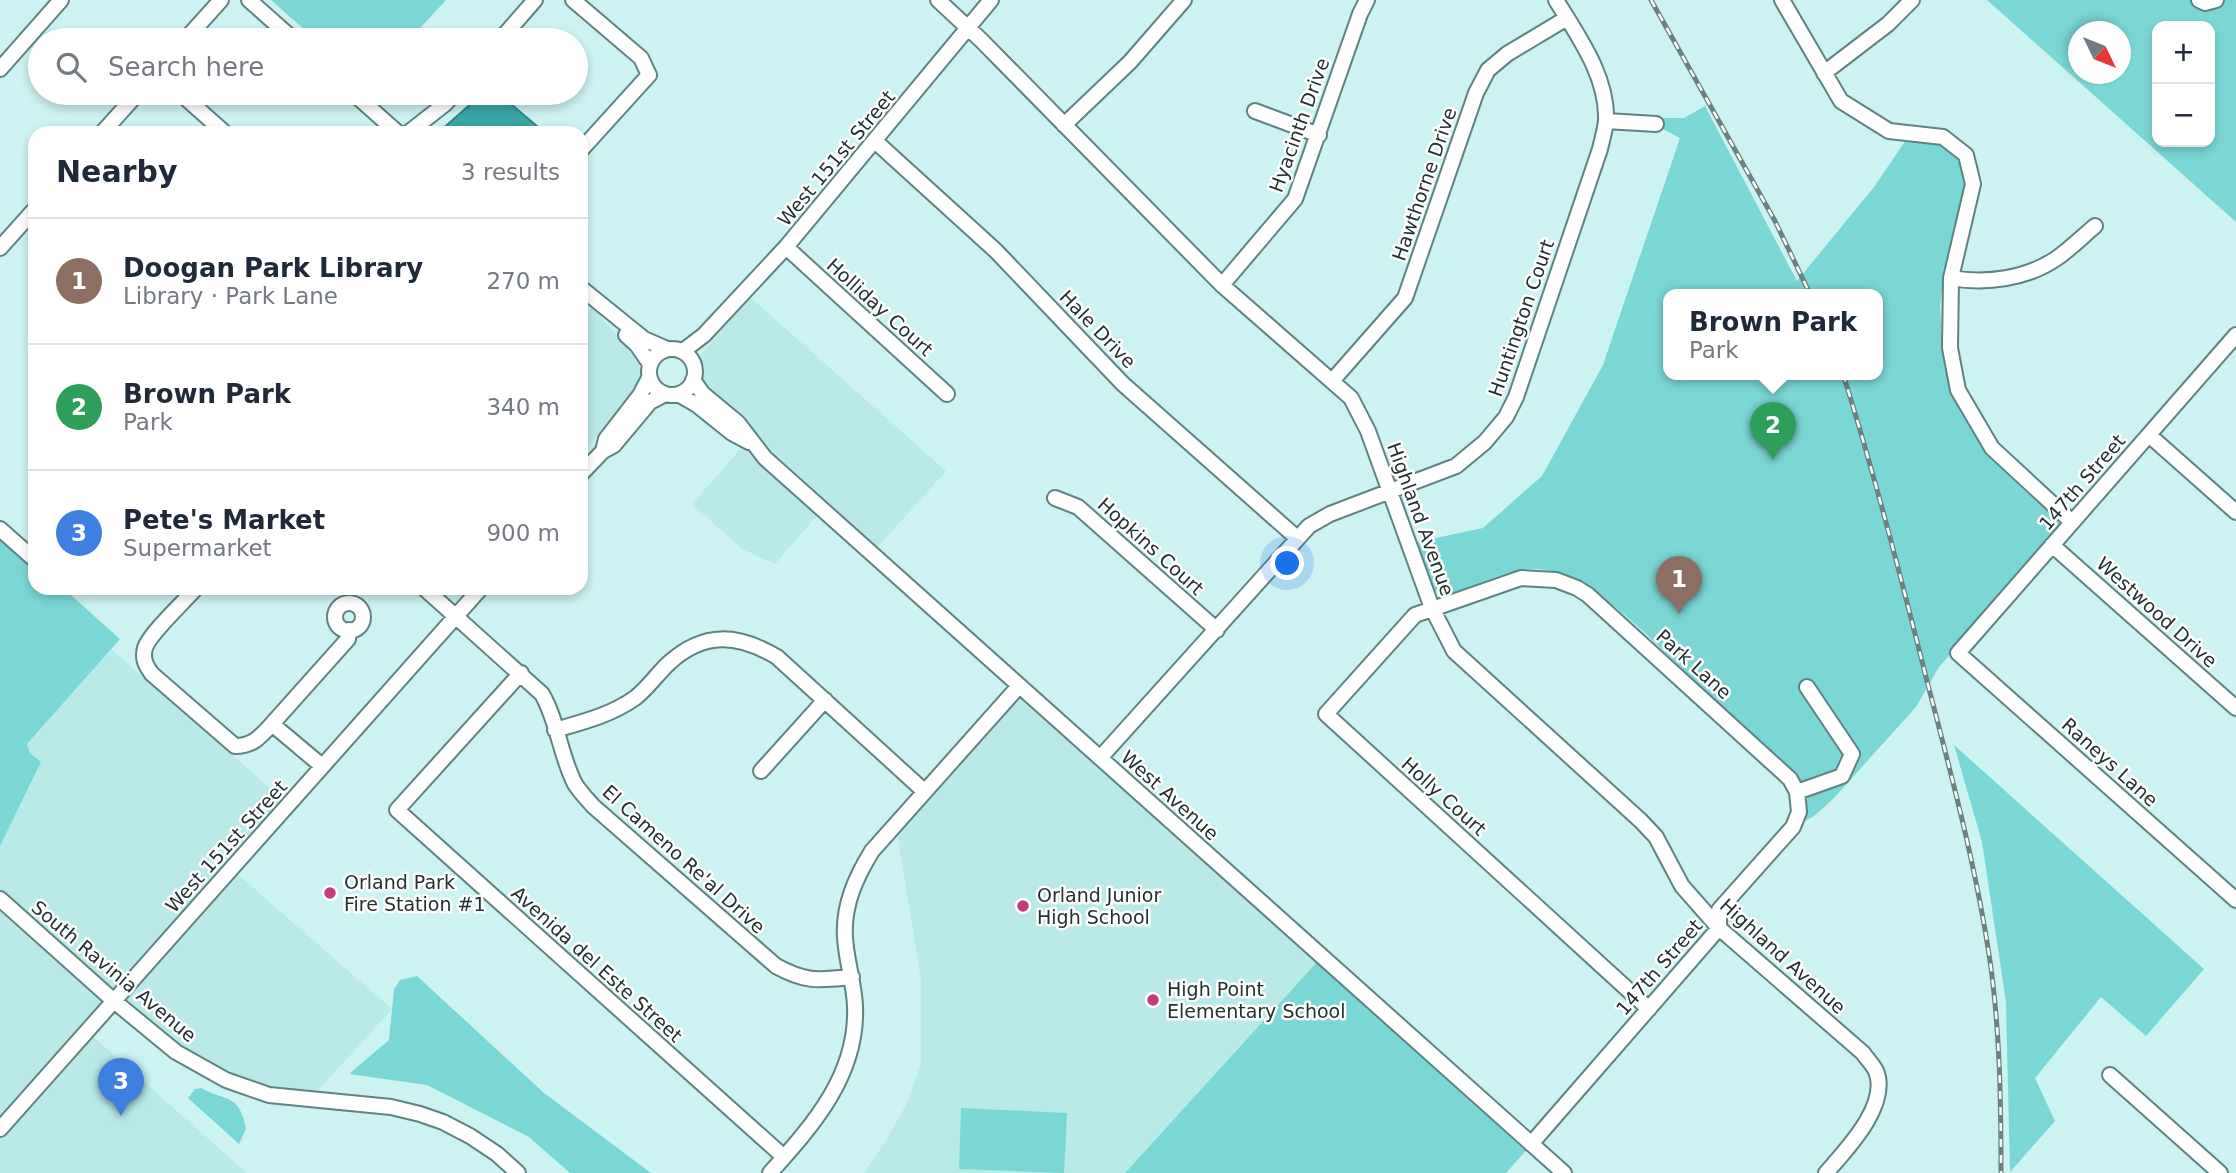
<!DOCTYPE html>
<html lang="en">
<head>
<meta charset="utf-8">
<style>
	:root { --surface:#fff; --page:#f6f6f7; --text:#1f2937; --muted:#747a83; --line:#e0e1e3; --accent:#c23c7f }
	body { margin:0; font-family:"DejaVu Sans",sans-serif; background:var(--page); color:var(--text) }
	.controls { position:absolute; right:21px; top:21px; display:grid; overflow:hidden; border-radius:14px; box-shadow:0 4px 10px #0003 }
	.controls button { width:63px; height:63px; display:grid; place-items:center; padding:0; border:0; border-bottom:2px solid var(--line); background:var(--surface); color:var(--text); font:35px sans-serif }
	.compass { position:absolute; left:2068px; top:21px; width:63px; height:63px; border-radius:50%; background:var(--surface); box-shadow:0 4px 10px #0003; rotate:133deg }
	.you { position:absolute; left:1288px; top:564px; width:24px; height:24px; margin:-18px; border:5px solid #fff; border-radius:50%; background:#1a73e8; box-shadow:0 0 0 10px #1a73e833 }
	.badge { display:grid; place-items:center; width:46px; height:46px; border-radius:50%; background:var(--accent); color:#fff; font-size:23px; font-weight:700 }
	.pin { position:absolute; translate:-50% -58px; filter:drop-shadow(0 2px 4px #0008) }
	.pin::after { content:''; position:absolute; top:37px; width:24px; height:21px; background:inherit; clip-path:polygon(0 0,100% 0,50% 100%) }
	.popup { position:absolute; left:1663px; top:289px; width:220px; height:91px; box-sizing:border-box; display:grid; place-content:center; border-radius:14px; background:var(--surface); filter:drop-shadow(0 2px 5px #0005); font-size:23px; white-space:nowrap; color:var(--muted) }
	.popup b { font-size:26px; color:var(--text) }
	.popup::after { content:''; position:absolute; left:50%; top:100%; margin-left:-14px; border:14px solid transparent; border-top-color:var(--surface) }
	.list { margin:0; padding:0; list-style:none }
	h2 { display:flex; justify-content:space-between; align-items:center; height:91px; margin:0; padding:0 28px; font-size:30px }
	h2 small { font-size:23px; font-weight:400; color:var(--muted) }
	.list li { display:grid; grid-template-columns:46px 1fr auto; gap:21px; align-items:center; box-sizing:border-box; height:126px; padding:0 28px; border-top:2px solid var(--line) }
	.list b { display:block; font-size:26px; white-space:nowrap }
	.list p { margin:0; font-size:23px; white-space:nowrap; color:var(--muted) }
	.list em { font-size:23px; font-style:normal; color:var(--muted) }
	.icon { flex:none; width:38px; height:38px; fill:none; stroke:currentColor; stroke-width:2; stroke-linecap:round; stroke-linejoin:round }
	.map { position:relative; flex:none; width:2236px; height:1173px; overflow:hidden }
	.search { position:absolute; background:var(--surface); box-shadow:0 4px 10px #0003; left:28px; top:28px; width:560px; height:77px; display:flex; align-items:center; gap:18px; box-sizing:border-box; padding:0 24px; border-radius:38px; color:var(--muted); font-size:26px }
	.panel { position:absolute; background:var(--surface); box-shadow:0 4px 10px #0003; left:28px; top:126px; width:560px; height:469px; border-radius:21px }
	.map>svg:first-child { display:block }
	.built { fill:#b9eae8 }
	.green { fill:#7bd7d6; fill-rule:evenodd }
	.water { fill:#3aa6a6; stroke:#338383; stroke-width:2 }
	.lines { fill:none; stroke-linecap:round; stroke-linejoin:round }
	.minor-casing { stroke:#5f8282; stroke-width:18 }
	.minor { stroke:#fff; stroke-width:14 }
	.rail-casing { stroke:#6a8281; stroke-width:5 }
	.rail { stroke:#fff; stroke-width:2.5; stroke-dasharray:8; stroke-linecap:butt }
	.poi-dot { fill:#c23c7f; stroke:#fff; stroke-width:2.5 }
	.labels { text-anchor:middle; stroke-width:5; stroke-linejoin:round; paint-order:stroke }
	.street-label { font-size:19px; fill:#223030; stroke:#fff }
	.poi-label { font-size:19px; fill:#223030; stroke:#fff; text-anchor:start }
</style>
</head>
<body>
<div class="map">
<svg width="2236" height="1173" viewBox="0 0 2236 1173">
	<rect width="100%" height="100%" fill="#ccf2f1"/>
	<!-- built -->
	<path class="built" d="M750 297 946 471 877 548 694 378 695 362Z
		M592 307 640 362 642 377 581 457V319Z
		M745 444 820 512 775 564 742 549 692 504Z
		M111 649 286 802 115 997 0 895V846L41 762 30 753 27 744Z
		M1015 686 1317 962 1125 1173H863L886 1141 907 1103 921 1064V980L895 819Z
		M235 872 392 1009 314 1095 271 1091 229 1077 179 1048 120 1002Z
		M0 903 110 1002 0 1119Z
		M90 1034 247 1173H0V1134Z"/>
	<!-- green -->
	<path class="green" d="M271 0H446L409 40H316Z
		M1987 0H2236V222ZM2157 26H2210V142H2157ZM2078 32H2120V74H2078Z
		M1705 106 1797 281 1874 187 1906 140 1942 144 1962 159 1968 184 1944 275 1940 306 1943 353 1955 397 1979 442 2002 467 2062 519 2063 523 1939 667 1916 707 1833 799 1814 816 1803 822C1809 803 1804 785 1791 769 1763 744 1735 720 1708 694 1666 655 1596 574 1539 569 1512 566 1468 589 1442 597L1434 589 1417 542 1483 528 1542 476 1603 365 1680 138 1661 128 1662 118H1684ZM1668 294H1878V374H1668Z
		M0 532 35 563V588H63L120 639 27 744 30 753 41 762 0 846Z
		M1954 745 2204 969 2146 1036 2101 997 2035 1078 2055 1121 2010 1172 2006 1002 1982 842Z
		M1317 962 1529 1147 1506 1173H1125Z
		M417 976 544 1093 651 1173H570L529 1137 427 1085 349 1074 389 1040 394 989 400 980Z
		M201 1088C227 1102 239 1093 246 1129L239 1144 188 1098 195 1089Z
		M961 1108 1067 1113 1064 1173 959 1169Z"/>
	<!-- water -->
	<path class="water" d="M483 93H498L545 133H438Z"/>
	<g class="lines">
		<!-- minor casing -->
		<g class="minor-casing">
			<path id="minor" d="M249 0 294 40
				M573 0 641 58 649 75 581 150
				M938 0 981 40 1222 285 1351 398 1368 431 1432 608 1454 651 1641 821 1656 837 1682 886 1719 928 1863 1053C1867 1059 1873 1065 1876 1071 1890 1105 1846 1150 1826 1173
				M1782 0 1841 101 1889 131 1943 137 1966 155 1973 184 1951 278 1950 348 1958 390 1992 448 2072 522
				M2199 0 2205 3 2216 0
				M185 40 221 0
				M500 40 535 0
				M0 69 61 0
				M1824 73 1888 24 1912 0
				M180 93 225 133
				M353 93 398 133
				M1255 111 1319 135
				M1606 121 1656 124
				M1064 125 1130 62 1184 0
				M102 133 138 93
				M408 133 445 104 455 93
				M875 141 996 251 1123 384 1297 538
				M786 247 947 394
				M0 248 35 209
				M1951 278C1986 284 2027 279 2057 258 2070 249 2082 237 2095 226
				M1222 285 1295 199 1360 14 1367 0
				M581 288 644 339 667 349
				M626 335 637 345 650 364
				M2236 335 1958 653 2236 900
				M649 372a23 23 0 1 1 46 0a23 23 0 1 1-46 0Z
				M683 351 704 335 786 247 991 0
				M693 380 703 394 738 423 765 458 1564 1173
				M1332 381 1405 298 1476 93 1488 70 1507 54 1567 18
				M678 394 697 405 732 433 749 442
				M2149 435 2236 512
				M603 451 606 439 640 395 649 378
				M581 474 603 451 614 445 650 402 665 394
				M1055 498 1078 507 1217 630
				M0 529 35 560
				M2052 545 2236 708
				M196 588C185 601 149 634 145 648 142 659 146 666 152 674L235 746C253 746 260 737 272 724L322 766
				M424 588 542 694C558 722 560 755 575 784 580 792 587 799 593 806L776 966C807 983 819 980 852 977
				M335 617a14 14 0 1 1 28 0a14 14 0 1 1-28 0Z
				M521 673 397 810 784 1157
				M272 724 348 639 349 630
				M555 730C583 722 611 715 635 698 648 688 657 674 669 663 704 631 738 634 777 657L924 791
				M1100 758 1309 526 1330 514 1456 466 1485 442 1506 417 1516 397 1600 149C1602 140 1605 130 1606 121 1608 77 1578 36 1556 0
				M761 771 825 700
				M1797 792 1842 776 1852 754 1807 687
				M0 899 114 1001 176 1052 226 1080 269 1095 391 1107 420 1114 443 1122 470 1136 497 1154 518 1173
				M2110 1075 2220 1173
				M0 1129 481 588
				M1531 1144 1719 928V910L1793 827 1799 812 1797 792 1790 779 1588 595 1577 588 1556 580 1521 578 1415 615 1326 714 1649 1009
				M770 1173C813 1125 858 1075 855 1006 854 982 846 960 845 937 843 905 856 877 872 851L1019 686"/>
		</g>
		<!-- minor -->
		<use href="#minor" class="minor"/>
		<!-- rail casing -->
		<g class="rail-casing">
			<path id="rail" d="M1651 0 1775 221 1810 294
				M1843 374C1875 476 1901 578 1927 681 1951 774 1976 866 1990 961 2000 1031 2001 1102 2001 1173"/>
		</g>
		<!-- rail -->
		<use href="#rail" class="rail"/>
	</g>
	<!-- markers -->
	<g class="poi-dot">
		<circle cx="330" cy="893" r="7"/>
		<circle cx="1023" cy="906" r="7"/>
		<circle cx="1153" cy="1000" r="7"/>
	</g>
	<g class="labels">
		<!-- street labels -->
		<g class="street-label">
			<text transform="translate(1299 125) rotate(-70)" y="7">Hyacinth Drive</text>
			<text transform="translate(836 158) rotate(-50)" y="7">West 151st Street</text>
			<text transform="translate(1424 184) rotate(-71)" y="7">Hawthorne Drive</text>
			<text transform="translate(880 307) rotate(42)" y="7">Holliday Court</text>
			<text transform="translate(1521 318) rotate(-71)" y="7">Huntington Court</text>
			<text transform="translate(1098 329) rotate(46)" y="7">Hale Drive</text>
			<text transform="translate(2082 482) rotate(-49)" y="7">147th Street</text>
			<text transform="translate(1421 519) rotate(70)" y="7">Highland Avenue</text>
			<text transform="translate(1151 546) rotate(42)" y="7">Hopkins Court</text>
			<text transform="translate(2157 612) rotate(42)" y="7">Westwood Drive</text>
			<text transform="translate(1694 664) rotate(42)" y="7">Park Lane</text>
			<text transform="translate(2110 762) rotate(42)" y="7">Raneys Lane</text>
			<text transform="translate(1170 795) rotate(42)" y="7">West Avenue</text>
			<text transform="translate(1444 796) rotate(42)" y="7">Holly Court</text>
			<text transform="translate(226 846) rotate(-48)" y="7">West 151st Street</text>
			<text transform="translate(684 859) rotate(42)" y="7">El Cameno Re'al Drive</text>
			<text transform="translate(1783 956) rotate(42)" y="7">Highland Avenue</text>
			<text transform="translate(597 964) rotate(42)" y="7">Avenida del Este Street</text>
			<text transform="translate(1659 967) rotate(-49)" y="7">147th Street</text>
			<text transform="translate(114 971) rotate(40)" y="7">South Ravinia Avenue</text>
		</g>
		<!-- poi labels -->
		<g class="poi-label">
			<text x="344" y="889">Orland Park<tspan x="344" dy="22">Fire Station #1</tspan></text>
			<text x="1037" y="902">Orland Junior<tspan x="1037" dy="22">High School</tspan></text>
			<text x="1167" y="996">High Point<tspan x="1167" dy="22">Elementary School</tspan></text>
		</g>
	</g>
</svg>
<div class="controls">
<button>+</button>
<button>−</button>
</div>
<svg class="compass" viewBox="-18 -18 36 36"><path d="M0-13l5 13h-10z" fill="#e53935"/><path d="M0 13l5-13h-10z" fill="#747a83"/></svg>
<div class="you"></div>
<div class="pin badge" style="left:1679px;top:614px;background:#8d6e63">1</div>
<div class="pin badge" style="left:1773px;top:460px;background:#2e9e5b">2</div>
<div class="popup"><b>Brown Park</b>Park</div>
<div class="pin badge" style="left:121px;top:1116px;background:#3f7fe0">3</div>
<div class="search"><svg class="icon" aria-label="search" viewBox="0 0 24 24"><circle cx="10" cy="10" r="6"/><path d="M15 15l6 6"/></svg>Search here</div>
<section class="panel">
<h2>Nearby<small>3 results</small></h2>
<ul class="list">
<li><span class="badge" style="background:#8d6e63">1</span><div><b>Doogan Park Library</b><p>Library · Park Lane</p></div><em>270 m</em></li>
<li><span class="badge" style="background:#2e9e5b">2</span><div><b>Brown Park</b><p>Park</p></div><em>340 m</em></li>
<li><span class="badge" style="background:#3f7fe0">3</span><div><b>Pete's Market</b><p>Supermarket</p></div><em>900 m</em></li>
</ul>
</section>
</div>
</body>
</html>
